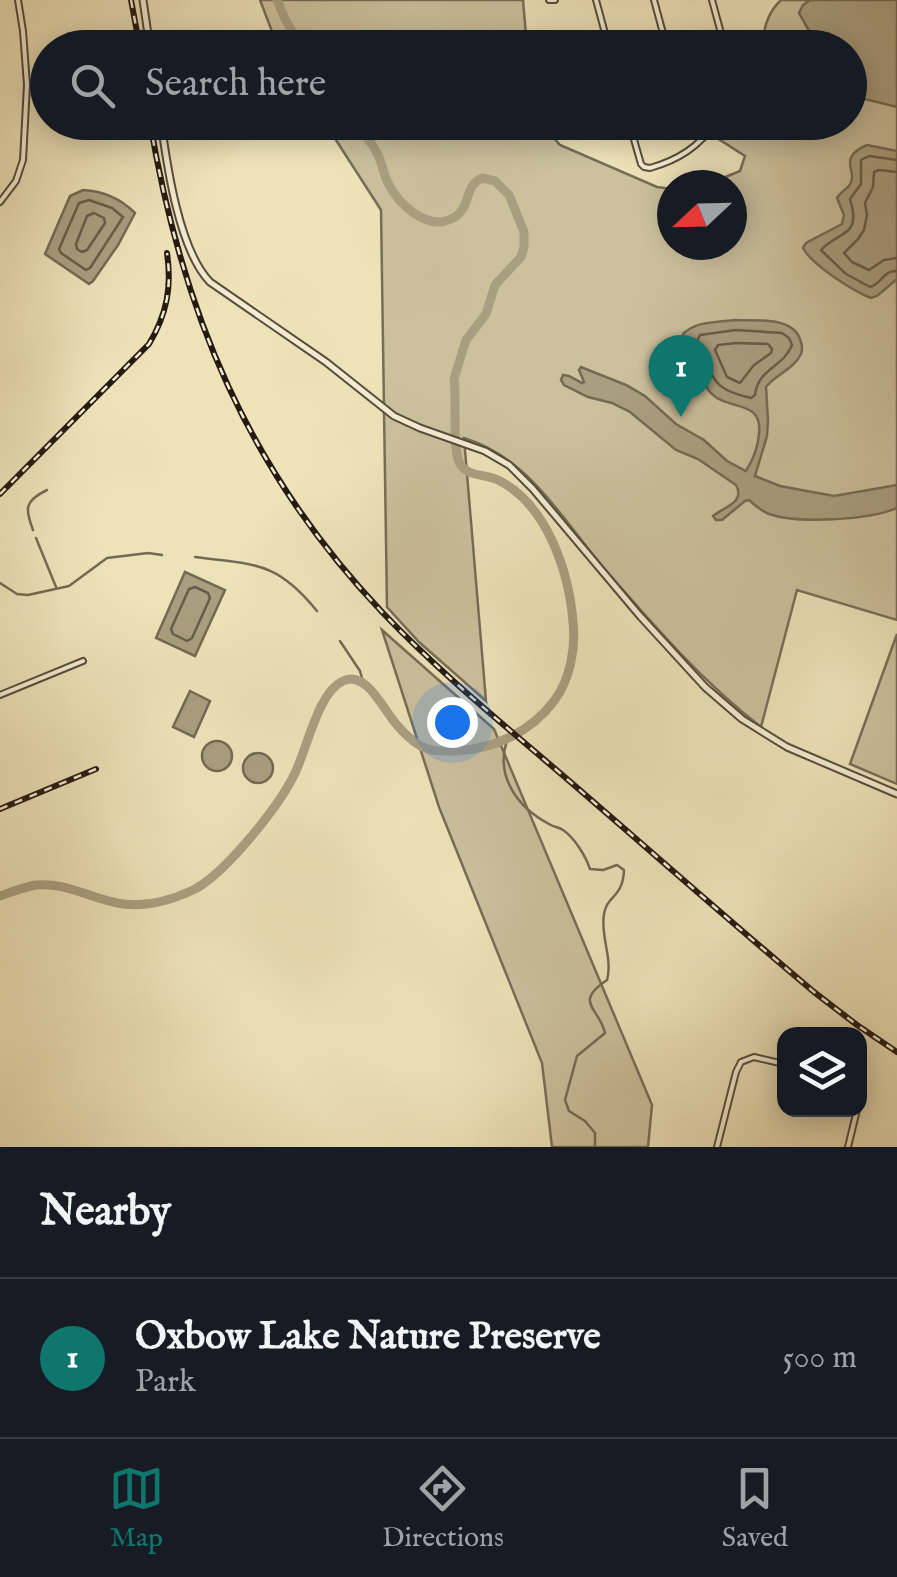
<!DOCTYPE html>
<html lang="en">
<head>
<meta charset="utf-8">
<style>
	:root { --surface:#171b24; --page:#242831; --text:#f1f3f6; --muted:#9ea1a6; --line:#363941; --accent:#0f766e }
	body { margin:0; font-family:"IM FELL English",serif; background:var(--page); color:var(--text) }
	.controls { position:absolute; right:30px; bottom:30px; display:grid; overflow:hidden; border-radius:20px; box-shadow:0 5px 25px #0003 }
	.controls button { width:90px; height:90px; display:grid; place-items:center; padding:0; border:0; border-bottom:2px solid var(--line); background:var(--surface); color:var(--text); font:50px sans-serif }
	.compass { position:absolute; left:657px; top:170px; width:90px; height:90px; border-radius:50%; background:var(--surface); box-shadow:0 5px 25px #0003; rotate:248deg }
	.you { position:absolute; left:452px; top:722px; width:35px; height:35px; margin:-25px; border:8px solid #fff; border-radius:50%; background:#1a73e8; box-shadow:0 0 0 15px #1a73e833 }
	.badge { display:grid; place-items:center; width:65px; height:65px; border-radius:50%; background:var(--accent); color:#fff; font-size:32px; font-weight:700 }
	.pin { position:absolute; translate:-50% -82px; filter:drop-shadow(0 2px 5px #0008) }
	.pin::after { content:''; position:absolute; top:52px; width:35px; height:30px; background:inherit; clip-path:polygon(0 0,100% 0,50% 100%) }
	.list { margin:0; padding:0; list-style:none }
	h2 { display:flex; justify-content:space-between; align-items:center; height:130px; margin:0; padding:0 40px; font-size:42px }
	h2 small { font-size:32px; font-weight:400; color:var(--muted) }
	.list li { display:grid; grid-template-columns:65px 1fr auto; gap:30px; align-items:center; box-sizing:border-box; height:160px; padding:0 40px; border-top:2px solid var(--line) }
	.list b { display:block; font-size:38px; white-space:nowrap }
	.list p { margin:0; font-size:32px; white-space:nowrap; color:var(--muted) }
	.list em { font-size:32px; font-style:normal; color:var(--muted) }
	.icon { flex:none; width:55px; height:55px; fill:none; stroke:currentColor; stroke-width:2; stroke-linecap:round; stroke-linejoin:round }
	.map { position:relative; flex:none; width:897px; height:1147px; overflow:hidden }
	.search { position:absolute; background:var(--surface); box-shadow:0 5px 25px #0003; left:30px; right:30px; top:30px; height:110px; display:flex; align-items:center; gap:25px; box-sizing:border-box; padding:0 35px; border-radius:55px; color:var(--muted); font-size:38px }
	.sheet { height:290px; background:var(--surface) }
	nav { display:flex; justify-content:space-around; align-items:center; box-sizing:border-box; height:140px; border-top:2px solid var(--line); background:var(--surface); font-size:28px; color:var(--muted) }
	nav a { display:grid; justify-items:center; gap:5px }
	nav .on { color:var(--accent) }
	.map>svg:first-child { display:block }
	.green { fill:#ccc09d; stroke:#786d58; stroke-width:2.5 }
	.water { fill:#aa9e80; stroke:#756954; stroke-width:2.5 }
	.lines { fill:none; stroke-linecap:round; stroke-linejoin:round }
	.shore { stroke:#685c49; stroke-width:2.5 }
	.stream { stroke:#756954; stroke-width:2.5 }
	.river { stroke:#aa9e80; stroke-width:9 }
	.minor-casing { stroke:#574c3c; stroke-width:8 }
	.tertiary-casing { stroke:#574c3c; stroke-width:9 }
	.minor { stroke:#f4ecd2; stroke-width:4 }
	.tertiary { stroke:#f4ecd2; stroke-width:5 }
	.rail-casing { stroke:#251a12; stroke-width:6 }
	.rail { stroke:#f4ecd2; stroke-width:2.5; stroke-dasharray:8; stroke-linecap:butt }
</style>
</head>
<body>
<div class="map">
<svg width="897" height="1147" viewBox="0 0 897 1147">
	<rect width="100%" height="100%" fill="#eee2b9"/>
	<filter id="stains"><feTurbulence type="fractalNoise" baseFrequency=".002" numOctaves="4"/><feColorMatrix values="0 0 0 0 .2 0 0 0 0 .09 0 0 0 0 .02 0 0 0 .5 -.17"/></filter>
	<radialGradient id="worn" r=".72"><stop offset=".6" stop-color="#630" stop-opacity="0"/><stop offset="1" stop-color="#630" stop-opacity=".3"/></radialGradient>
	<!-- green -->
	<path class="green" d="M260 0H523L527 47H278Z
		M781 0H897V620L797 590 761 727C703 682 656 628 608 573 564 523 532 459 464 438L486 701 419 642 387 607 381 210 325 123H541L560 145 657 187 672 189V245H732V185H706L740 171 745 156 720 140 762 123 850 122V48L763 47C763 30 768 12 781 0Z
		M382 630 494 729 652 1105 648 1147H552L542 1063 439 807Z
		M897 634V784L850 764Z"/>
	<!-- water -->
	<path class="water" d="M810 0H897V107L861 98 850 100V48L811 47 809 31 799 13 803 5Z
		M867 145 897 151V279L877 296 871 298C853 291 812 265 803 248L806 243 842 224 844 215 837 198C840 193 845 190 849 186 860 171 835 159 867 145Z
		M83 190C103 191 121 199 135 213L118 245 93 281 89 284 45 254 70 196Z
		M735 320C755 321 792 316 800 339 802 344 803 349 801 354 794 369 775 375 766 387L768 420 767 436 755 476 780 486 834 496 897 485V508C870 520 797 524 769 514 761 511 755 505 749 500L745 501 722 520H716L713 516C723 507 746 503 736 485L698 459 676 450 630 412 612 403 588 397 564 385 561 380 563 375 569 376 582 383 584 382 579 370 581 367 626 385 645 396 676 424 704 440 727 461 746 471C753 460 758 447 759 434 763 398 727 412 710 392 702 382 687 347 683 334 696 321 717 322 735 320Z
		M185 572 225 590 195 656 156 638Z
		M190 691 210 701 194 737 173 727Z
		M202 756a15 15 0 1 1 30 0a15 15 0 1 1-30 0Z
		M243 768a15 15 0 1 1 30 0a15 15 0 1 1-30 0Z"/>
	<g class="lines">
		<!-- shore -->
		<path class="shore" d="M897 160 869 156 861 160V184L850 199C862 238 839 230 821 250L846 274 870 287C881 284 884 270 897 271
			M897 172 879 170 874 172 873 187 865 203 867 215 864 230 858 239 844 253 852 262 869 270 884 260 897 258
			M89 200 112 208 123 217 90 268 86 270 61 253 59 249 79 203Z
			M94 213 104 218 105 223 87 250 82 252 77 249 76 244 87 216Z
			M736 330 782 333 789 338 792 345C783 368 758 368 755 395L751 398C707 388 716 377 697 341L700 335Z
			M736 343 768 344 772 349 771 353 754 365 740 383 727 377 715 350 718 345Z
			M195 587 208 593 210 598 192 638 187 641 173 634 171 629 189 589Z"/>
		<!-- stream -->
		<path class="stream" d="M33 530C25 509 24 501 47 490
			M36 538 56 587
			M195 557C254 565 276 560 317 611
			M0 583 17 594 28 595 69 586 107 558 148 553 162 555
			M340 641 360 671 363 682
			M507 740C495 776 517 807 549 824 553 827 559 827 563 830 575 838 586 857 590 869L603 870 617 865 624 870C623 898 607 895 604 914 600 936 613 958 607 980 573 1003 599 1007 605 1033L577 1056 565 1100 569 1111 585 1121 595 1133V1147"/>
		<!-- river -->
		<path class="river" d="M277 0 285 19 302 48
			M0 896C11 892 24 887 36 885 65 882 90 898 117 903 142 908 169 901 191 891 223 877 280 805 295 773 307 749 318 692 343 681 367 670 383 710 397 725 403 732 411 740 419 745 430 752 443 751 456 751 494 749 531 732 554 701 570 680 576 648 573 622 569 572 547 504 498 480 484 473 467 478 459 462 452 446 457 399 454 379L466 340 486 314 495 285 521 257 524 247V232L509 195 495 181 482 178C462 187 473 209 451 219 426 231 398 203 388 183 383 173 382 162 377 153 371 141 362 131 352 122"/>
		<!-- minor casing -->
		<g class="minor-casing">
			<path id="minor" d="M549 0H555
				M596 0 609 48
				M654 0 667 48
				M712 0 725 48
				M590 48 608 43
				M629 122 641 164 644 167 650 168C678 160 699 147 716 122
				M0 202 16 181 23 160 27 85 23 31 18 0
				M0 695 83 661
				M717 1147 736 1072 741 1062 754 1057 784 1064
				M848 1147 857 1110"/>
		</g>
		<!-- tertiary casing -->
		<g class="tertiary-casing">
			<path id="tertiary" d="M143 0 150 48
				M161 122C167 166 179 250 210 282L326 362 394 416 420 428 485 451 509 465 533 489 640 616 705 687 742 719 787 747 897 794"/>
		</g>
		<!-- minor -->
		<use href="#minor" class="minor"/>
		<!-- tertiary -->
		<use href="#tertiary" class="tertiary"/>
		<!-- rail casing -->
		<g class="rail-casing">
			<path id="rail" d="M131 0 140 48
				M150 122C182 313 249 472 383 613 442 675 509 729 574 785 654 854 733 924 814 992L857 1025 897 1052
				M0 494 149 344C167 314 172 287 167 253
				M0 809 96 769"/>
		</g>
		<!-- rail -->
		<use href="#rail" class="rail"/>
	</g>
	<rect width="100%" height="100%" filter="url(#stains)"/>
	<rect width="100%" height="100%" fill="url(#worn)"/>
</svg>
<div class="controls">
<button><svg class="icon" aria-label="layers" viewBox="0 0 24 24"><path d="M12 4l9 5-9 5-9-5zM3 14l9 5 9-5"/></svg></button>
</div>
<svg class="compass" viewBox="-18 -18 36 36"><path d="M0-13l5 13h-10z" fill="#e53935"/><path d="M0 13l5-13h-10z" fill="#9ea1a6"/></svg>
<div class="you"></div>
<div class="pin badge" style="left:681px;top:417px">1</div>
<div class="search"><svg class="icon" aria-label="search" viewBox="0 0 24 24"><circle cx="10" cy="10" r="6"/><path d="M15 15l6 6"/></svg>Search here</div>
</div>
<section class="sheet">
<h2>Nearby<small></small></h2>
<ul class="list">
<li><span class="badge">1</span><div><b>Oxbow Lake Nature Preserve</b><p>Park</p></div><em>500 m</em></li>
</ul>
</section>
<nav>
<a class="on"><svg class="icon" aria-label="map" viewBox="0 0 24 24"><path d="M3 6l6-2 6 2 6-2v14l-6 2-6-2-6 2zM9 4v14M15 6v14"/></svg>Map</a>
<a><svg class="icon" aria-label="directions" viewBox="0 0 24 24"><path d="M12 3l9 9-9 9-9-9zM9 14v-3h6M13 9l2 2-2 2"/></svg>Directions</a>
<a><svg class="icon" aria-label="saved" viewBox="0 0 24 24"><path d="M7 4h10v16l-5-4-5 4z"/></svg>Saved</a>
</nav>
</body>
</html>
